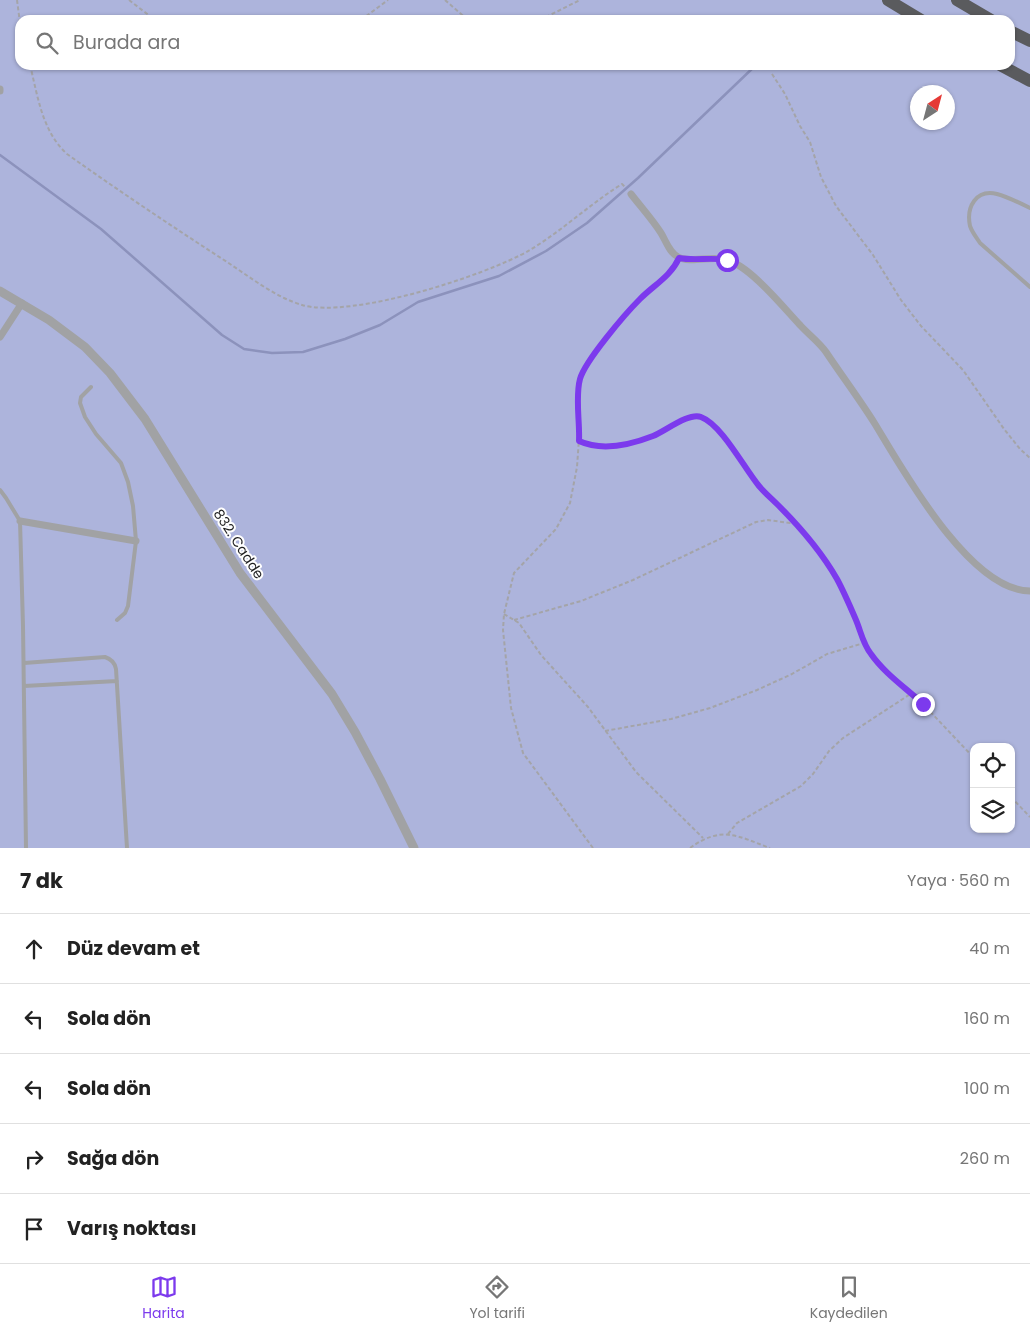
<!DOCTYPE html>
<html lang="tr">
<head>
<meta charset="utf-8">
<style>
	:root { --surface:#fff; --page:#f2f2f2; --text:#222; --muted:#767676; --line:#e0e0e0; --accent:#7c3aed }
	body { margin:0; font-family:Poppins,sans-serif; background:var(--page); color:var(--text) }
	.controls { position:absolute; right:15px; bottom:15px; display:grid; overflow:hidden; border-radius:10px; box-shadow:0 1px 4px #0004 }
	.controls button { width:45px; height:45px; display:grid; place-items:center; padding:0; border:0; border-bottom:1px solid var(--line); background:var(--surface); color:var(--text); font:25px sans-serif }
	.compass { position:absolute; left:910px; top:85px; width:45px; height:45px; border-radius:50%; background:var(--surface); box-shadow:0 1px 4px #0004; rotate:36deg }
	.stop { position:absolute; width:15px; height:15px; margin:-11px; border:4px solid #7c3aed; border-radius:50%; background:#fff }
	.stop.end { background:#7c3aed; border-color:#fff; box-shadow:0 1px 5px #0008 }
	.list { margin:0; padding:0; list-style:none }
	h2 { display:flex; justify-content:space-between; align-items:center; height:65px; margin:0; padding:0 20px; font-size:21px }
	h2 small { font-size:16px; font-weight:400; color:var(--muted) }
	.list li { display:grid; grid-template-columns:32px 1fr auto; gap:15px; align-items:center; box-sizing:border-box; height:70px; padding:0 20px; border-top:1px solid var(--line) }
	.list b { display:block; font-size:19px; white-space:nowrap }
	.list em { font-size:16px; font-style:normal; color:var(--muted) }
	.icon { flex:none; width:28px; height:28px; fill:none; stroke:currentColor; stroke-width:2; stroke-linecap:round; stroke-linejoin:round }
	.map { position:relative; flex:none; width:1030px; height:848px; overflow:hidden }
	.search { position:absolute; background:var(--surface); box-shadow:0 1px 4px #0004; left:15px; right:15px; top:15px; height:55px; display:flex; align-items:center; gap:12px; box-sizing:border-box; padding:0 18px; border-radius:15px; color:var(--muted); font-size:19px }
	.sheet { height:415px; background:var(--surface) }
	nav { display:flex; justify-content:space-around; align-items:center; box-sizing:border-box; height:70px; border-top:1px solid var(--line); background:var(--surface); font-size:14px; color:var(--muted) }
	nav a { display:grid; justify-items:center; gap:2px }
	nav .on { color:var(--accent) }
	.map>svg:first-child { display:block }
	.green { fill:#adb4dc; fill-rule:evenodd }
	.lines { fill:none; stroke-linecap:round; stroke-linejoin:round }
	.stream { stroke:#8c92bc; stroke-width:2.5 }
	.path { stroke:#a4a4a8; stroke-width:2; stroke-dasharray:4 2.5; stroke-linecap:butt }
	.service { stroke:#a1a2a4; stroke-width:4 }
	.minor { stroke:#a1a2a4; stroke-width:7 }
	.tertiary { stroke:#a1a2a4; stroke-width:9 }
	.motorway { stroke:#5a5b5e; stroke-width:12 }
	.route { stroke:#7c3aed; stroke-width:6 }
	.labels { text-anchor:middle; stroke-width:4; stroke-linejoin:round; paint-order:stroke }
	.street-label { font-size:14px; fill:#1f1f21; stroke:#fff }
</style>
</head>
<body>
<div class="map">
<svg width="1030" height="848" viewBox="0 0 1030 848">
	<rect width="100%" height="100%" fill="#e0e0e5"/>
	<!-- green -->
	<path class="green" d="M0 0H1030V848H0ZM20 20H1010V65H20ZM918 92H948V122H918ZM974 747H1011V829H974Z"/>
	<g class="lines">
		<!-- stream -->
		<path class="stream" d="M0 155 101 229 222 335 244 349 272 353 303 352 345 339 380 325 418 302 499 276 546 251 587 223 638 178 756 65"/>
		<!-- path -->
		<path class="path" d="M17 0 20 23
			M129 0 155 20
			M445 0 468 20
			M361 20 388 0
			M540 20 580 0
			M30 65C38 97 42 131 67 154 119 191 173 227 227 262 250 277 275 297 302 305 351 319 485 276 530 250 563 230 590 204 622 184L626 188
			M327 65 352 68 380 65
			M772 74 785 94 800 126 810 142 821 177 836 206 873 255 901 300 921 326 963 370 1004 429 1020 449 1030 458
			M579 441 593 446H612L646 439 688 418 699 416 708 421 722 436 760 488 804 532 822 555 838 581 864 643 877 662 923 704 974 758
			M504 614 519 623 541 655 588 707 636 772 703 838
			M514 620 581 601 633 580 756 522 768 520 790 523 793 522
			M605 731 671 719 710 708 757 690 792 674 827 654 864 643
			M1011 797 1030 817
			M728 834 737 823 801 786 813 774 829 751 843 738 912 693
			M593 848 523 753 511 708 503 630 504 614 514 573 556 529 570 503 577 467 580 425 578 390 580 379 585 367 631 308 666 277 676 264
			M690 848C722 825 737 836 770 848"/>
		<!-- service -->
		<path class="service" d="M1030 208C1020 203 1008 197 997 194 976 189 966 207 970 226 972 232 976 237 980 243L1030 287
			M91 387 81 397 80 403 85 417 96 434 121 463 128 482 133 506 136 541 128 606 125 613 117 620
			M0 490 6 498 20 521 23 626 26 848
			M24 663 105 657C111 659 115 663 116 669L127 848
			M24 686 117 681"/>
		<!-- minor -->
		<path class="minor" d="M0 89V91
			M631 194C641 207 652 219 661 233 666 241 669 252 678 257 691 264 712 255 727 260 750 266 783 307 800 325 808 334 819 342 826 352 842 376 860 400 875 424 903 470 970 591 1030 591
			M0 337 22 303
			M20 521 136 541"/>
		<!-- tertiary -->
		<path class="tertiary" d="M0 291 49 320 85 347 110 373 145 419 240 573 332 694 355 732 380 779 414 848"/>
		<!-- motorway -->
		<path class="motorway" d="M888 0 921 20
			M957 0 991 20
			M1010 31 1030 41
			M1000 65 1030 81"/>
	</g>
	<g class="lines">
		<!-- route -->
		<path class="route" d="M727 260C711 257 695 261 679 258 671 276 654 285 640 299 625 314 585 361 580 379 575 397 580 422 579 441 601 451 630 445 653 436 664 432 689 412 701 417 722 425 744 468 759 486 765 493 771 498 778 505 800 527 821 551 837 579 844 592 850 606 856 620 861 632 863 644 871 654 885 674 906 688 923 704"/>
	</g>
	<g class="labels">
		<!-- street labels -->
		<g class="street-label">
			<text transform="translate(239 544) rotate(57)" y="5">832. Cadde</text>
		</g>
	</g>
</svg>
<div class="controls">
<button><svg class="icon" aria-label="locate" viewBox="0 0 24 24"><circle cx="12" cy="12" r="6"/><path d="M12 2v4M12 18v4M2 12h4M18 12h4"/></svg></button>
<button><svg class="icon" aria-label="layers" viewBox="0 0 24 24"><path d="M12 4l9 5-9 5-9-5zM3 14l9 5 9-5"/></svg></button>
</div>
<svg class="compass" viewBox="-18 -18 36 36"><path d="M0-13l5 13h-10z" fill="#e53935"/><path d="M0 13l5-13h-10z" fill="#767676"/></svg>
<div class="stop" style="left:727px;top:260px"></div>
<div class="stop end" style="left:923px;top:704px"></div>
<div class="search"><svg class="icon" aria-label="search" viewBox="0 0 24 24"><circle cx="10" cy="10" r="6"/><path d="M15 15l6 6"/></svg>Burada ara</div>
</div>
<section class="sheet">
<h2>7 dk<small>Yaya · 560 m</small></h2>
<ul class="list">
<li><svg class="icon" aria-label="ahead" viewBox="0 0 24 24"><path d="M12 20V5M6 11l6-6 6 6"/></svg><div><b>Düz devam et</b></div><em>40 m</em></li>
<li><svg class="icon" aria-label="left" viewBox="0 0 24 24"><path d="M17 20v-9H6M10 6l-5 5 5 5"/></svg><div><b>Sola dön</b></div><em>160 m</em></li>
<li><svg class="icon" aria-label="left" viewBox="0 0 24 24"><path d="M17 20v-9H6M10 6l-5 5 5 5"/></svg><div><b>Sola dön</b></div><em>100 m</em></li>
<li><svg class="icon" aria-label="right" viewBox="0 0 24 24"><path d="M7 20v-9h11M14 6l5 5-5 5"/></svg><div><b>Sağa dön</b></div><em>260 m</em></li>
<li><svg class="icon" aria-label="arrive" viewBox="0 0 24 24"><path d="M6 21V4h12l-3 4 3 4H6"/></svg><div><b>Varış noktası</b></div></li>
</ul>
</section>
<nav>
<a class="on"><svg class="icon" aria-label="map" viewBox="0 0 24 24"><path d="M3 6l6-2 6 2 6-2v14l-6 2-6-2-6 2zM9 4v14M15 6v14"/></svg>Harita</a>
<a><svg class="icon" aria-label="directions" viewBox="0 0 24 24"><path d="M12 3l9 9-9 9-9-9zM9 14v-3h6M13 9l2 2-2 2"/></svg>Yol tarifi</a>
<a><svg class="icon" aria-label="saved" viewBox="0 0 24 24"><path d="M7 4h10v16l-5-4-5 4z"/></svg>Kaydedilen</a>
</nav>
</body>
</html>
